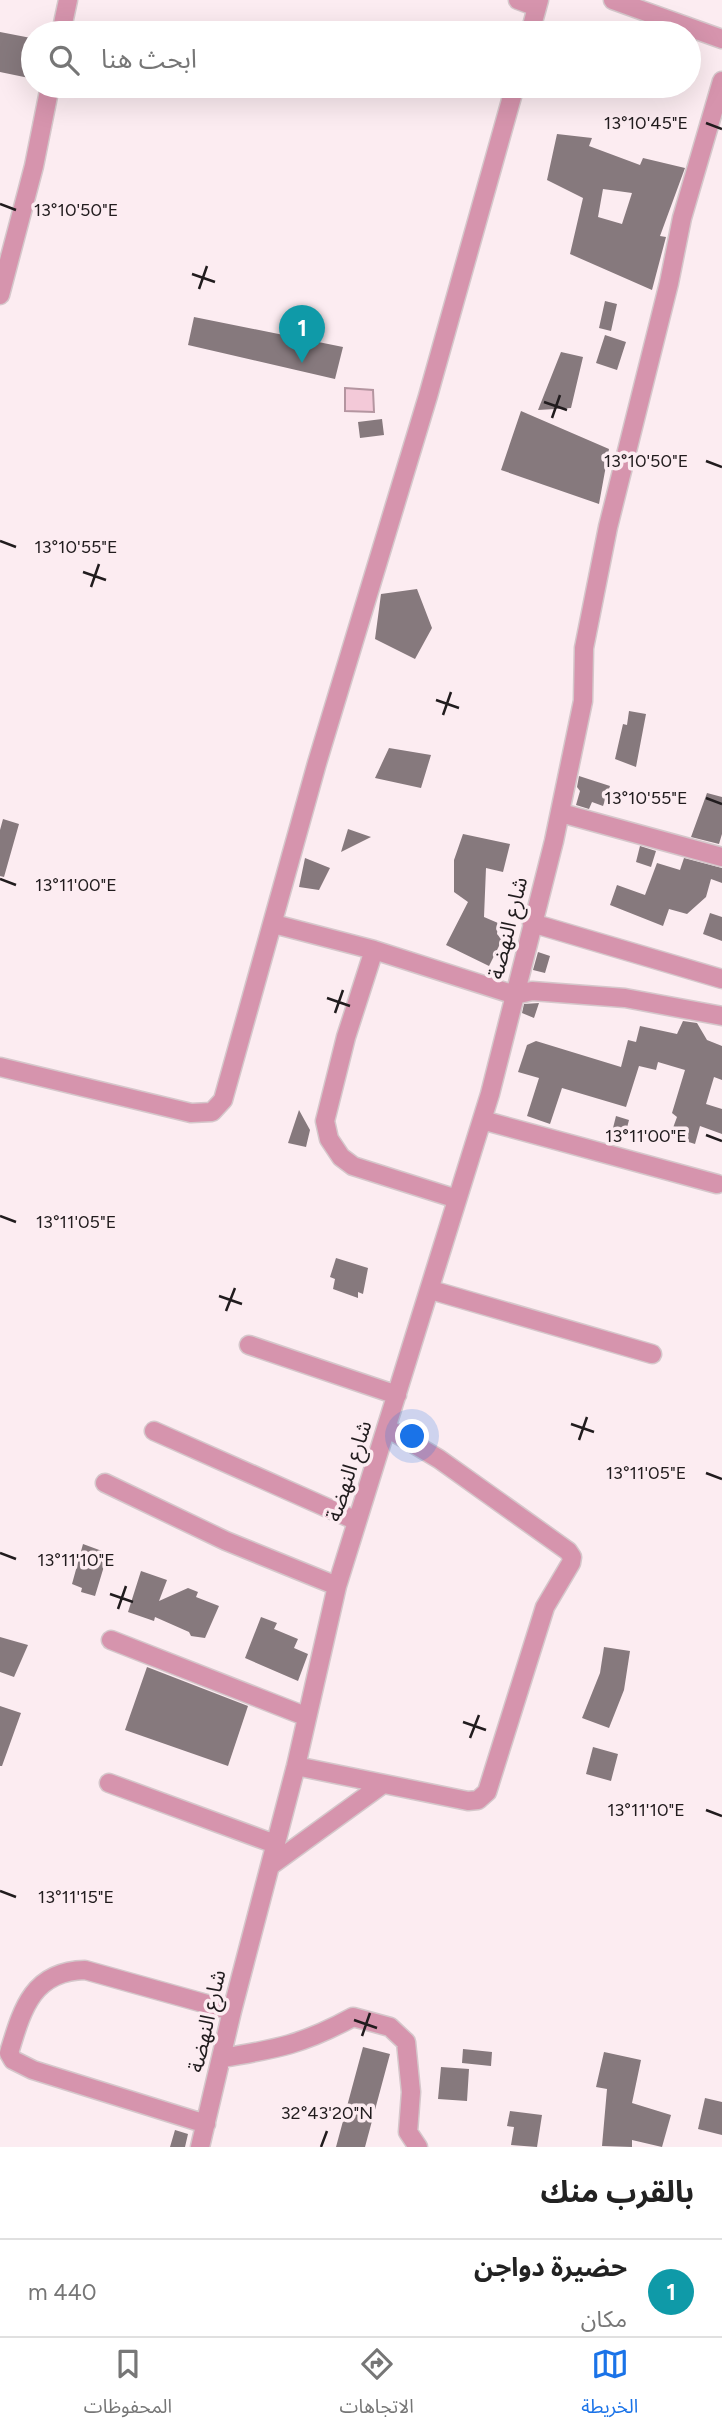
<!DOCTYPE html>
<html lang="ar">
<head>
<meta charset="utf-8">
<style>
	:root { --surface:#fff; --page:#f2f2f2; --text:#222; --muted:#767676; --line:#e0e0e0; --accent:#1a73e8 }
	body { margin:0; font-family:Figtree,"Noto Sans Arabic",sans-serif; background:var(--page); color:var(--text); direction:rtl }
	.you { position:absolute; left:413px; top:1437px; width:24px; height:24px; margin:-18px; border:5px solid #fff; border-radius:50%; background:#1a73e8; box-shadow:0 0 0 10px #1a73e833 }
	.badge { display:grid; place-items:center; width:46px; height:46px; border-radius:50%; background:var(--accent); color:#fff; font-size:23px; font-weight:700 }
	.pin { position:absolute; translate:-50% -58px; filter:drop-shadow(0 2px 4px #0008) }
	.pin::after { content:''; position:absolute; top:37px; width:24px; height:21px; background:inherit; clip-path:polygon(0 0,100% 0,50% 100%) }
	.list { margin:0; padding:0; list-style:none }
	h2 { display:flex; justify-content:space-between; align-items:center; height:91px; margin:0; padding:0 28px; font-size:30px }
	h2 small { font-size:23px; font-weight:400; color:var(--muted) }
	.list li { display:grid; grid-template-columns:46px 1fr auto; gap:21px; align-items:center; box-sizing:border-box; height:98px; padding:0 28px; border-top:2px solid var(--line) }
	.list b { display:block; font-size:26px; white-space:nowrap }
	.list p { margin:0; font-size:23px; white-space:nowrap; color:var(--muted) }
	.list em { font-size:23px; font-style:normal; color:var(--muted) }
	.icon { flex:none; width:38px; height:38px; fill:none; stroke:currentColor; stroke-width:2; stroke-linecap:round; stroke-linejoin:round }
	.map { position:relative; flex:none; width:722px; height:2147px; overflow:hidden; direction:ltr }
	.search { position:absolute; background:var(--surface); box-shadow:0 7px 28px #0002; left:21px; right:21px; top:21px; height:77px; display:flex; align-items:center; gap:18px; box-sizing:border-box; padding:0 24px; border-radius:38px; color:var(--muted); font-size:26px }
	.sheet { height:189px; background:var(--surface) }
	nav { display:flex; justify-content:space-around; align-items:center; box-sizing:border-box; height:98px; border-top:2px solid var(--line); background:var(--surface); font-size:19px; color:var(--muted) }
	nav a { display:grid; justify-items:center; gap:4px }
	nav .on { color:var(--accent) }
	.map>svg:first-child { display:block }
	.water { fill:#f3c9d8; stroke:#b495a0; stroke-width:2 }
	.building { fill:#86797d; fill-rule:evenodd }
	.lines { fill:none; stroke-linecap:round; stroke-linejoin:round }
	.minor-casing { stroke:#d5c7cb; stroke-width:21 }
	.minor { stroke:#d694ad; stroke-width:18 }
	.ticks { fill:none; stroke:#211c1e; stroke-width:2.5 }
	.labels { text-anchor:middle; stroke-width:7; stroke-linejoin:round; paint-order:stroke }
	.street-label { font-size:21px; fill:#211c1e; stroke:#fcecf1 }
	.ticks-label { font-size:18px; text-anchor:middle; fill:#211c1e; stroke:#fcecf1; stroke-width:7; stroke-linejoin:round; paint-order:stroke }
</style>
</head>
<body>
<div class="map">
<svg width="722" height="2147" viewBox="0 0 722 2147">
	<rect width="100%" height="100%" fill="#fcecf1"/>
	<!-- water -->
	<path class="water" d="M345 388 373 390 374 412 345 411Z"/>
	<!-- building -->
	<path class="building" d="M0 32 31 38 26 57 33 58 29 78 0 72Z
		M557 134 592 138 589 146 640 165 643 158 685 168 660 236 666 237 652 290 570 254 583 198 547 180ZM603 189 632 193 622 224 598 217Z
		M605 301 617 304 611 331 599 328Z
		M194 317 343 347 335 379 188 345Z
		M605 335 626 342 617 370 596 363Z
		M561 352 583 357 571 408 538 410Z
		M521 411 609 449 599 504 501 470Z
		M382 419 384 435 360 438 358 422Z
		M417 589 432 628 415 659 375 639 381 594Z
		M629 711 646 714 636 767 615 759 623 724 627 725Z
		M389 748 431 755 421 788 375 778Z
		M579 776 610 786 603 806 592 802 589 809 576 805 580 791 577 787Z
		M707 793 722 797V834L719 844 691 837Z
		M3 819 19 824 4 877 0 876V830Z
		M348 829 371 837 341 852Z
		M463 834 510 844 503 872 486 868 484 917 498 923 497 934 502 940 489 966 446 945 468 902 454 892V860Z
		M640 846 656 851 651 867 636 862Z
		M305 858 330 868 319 890 299 887Z
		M684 858 722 868V883L711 879 706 897 687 914 669 909 663 926 610 905 617 885 645 895 657 863 680 870Z
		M710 913 722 917V941L703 934Z
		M538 952 550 956 545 973 533 970Z
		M539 1003 534 1018 522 1013 524 1004Z
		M683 1021 697 1023 707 1040 722 1046V1080L714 1077 706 1104 722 1109V1134L700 1126 695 1144 670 1136 677 1117 672 1113 685 1070 658 1062 656 1070 639 1066 626 1107 562 1088 550 1124 527 1116 539 1078 518 1072 527 1045 536 1041 621 1067 628 1040 636 1042 640 1026 677 1034Z
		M299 1110 310 1130 306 1147 288 1143Z
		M616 1116 629 1120 623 1143 610 1140Z
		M336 1258 368 1268 363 1294 358 1292V1298L333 1289 335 1279 330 1277Z
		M83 1544 102 1551V1562L105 1563 95 1596 81 1592 82 1588 72 1584Z
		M141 1571 167 1580 159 1601 188 1588 198 1592 196 1597 219 1606 205 1638 191 1636 189 1632 155 1617 154 1621 128 1612Z
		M261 1617 277 1623 274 1629 298 1639 294 1648 308 1654 298 1681 245 1658Z
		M0 1637 28 1645 14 1677 0 1672Z
		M604 1647 630 1651 624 1690 609 1728 582 1718 600 1673Z
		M147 1667 248 1706 228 1766 125 1730Z
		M0 1706 21 1713 2 1766H0Z
		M593 1747 618 1754 611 1781 586 1774Z
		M363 2047 390 2054 365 2147H336Z
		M463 2049 492 2052 491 2066 462 2063Z
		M604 2052 641 2060 632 2103 671 2115 662 2147 632 2140V2147L602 2146 607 2089 596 2087Z
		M441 2067 469 2069 467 2101 438 2099Z
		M705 2098 722 2102V2135L698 2129Z
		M510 2111 542 2115 537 2147 511 2145 514 2127 507 2126Z
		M175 2130 188 2134 185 2147H170Z"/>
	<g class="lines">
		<!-- minor casing -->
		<g class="minor-casing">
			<path id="minor" d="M518 0 537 7
				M613 0 722 39
				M61 33 68 0
				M530 33 539 0
				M0 295 34 166 50 86
				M561 813 722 857
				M532 923 722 979
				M274 924 374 950 515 995 532 991 625 998 722 1016
				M374 950 346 1037 325 1121 329 1139 341 1157 353 1166 457 1199
				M0 1067 191 1113 212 1112 223 1100 317 763 428 396 515 86
				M482 1120 717 1184
				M431 1290 652 1354
				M249 1345 397 1395
				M154 1431 357 1521
				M105 1483 226 1541 337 1586
				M111 1640 305 1716
				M296 1766 468 1801 478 1800 487 1792 545 1607 571 1563 572 1557 568 1551 439 1459 387 1428
				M109 1783 275 1844
				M270 1866 383 1784
				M222 2058C277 2049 304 2044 353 2017L390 2027 406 2042 411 2092 408 2132 418 2147
				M206 2124 33 2070 13 2060 9 2053C22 2010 32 1971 85 1970L232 2011
				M200 2147 232 2011 296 1766 337 1586 490 1094 554 841 583 701 584 648 608 527 669 283 682 218 722 81"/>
		</g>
		<!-- minor -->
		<use href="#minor" class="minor"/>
	</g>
	<!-- ticks -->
	<path class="ticks" d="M706 123 722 129M0 204 16 210M192 274 215 282M199 289 207 266M544 402 567 410M552 418 560 395M706 461 722 467M0 541 16 547M83 572 106 580M91 587 99 564M436 700 459 708M443 715 451 692M706 798 722 804M0 879 16 885M327 998 350 1006M335 1013 343 990M706 1135 722 1141M0 1216 16 1222M219 1296 242 1304M226 1311 235 1288M571 1424 594 1432M579 1440 587 1417M706 1473 722 1479M0 1553 16 1559M110 1594 133 1602M118 1609 126 1586M463 1722 486 1730M470 1738 479 1715M706 1810 722 1816M0 1891 16 1897M354 2020 377 2028M362 2036 370 2013M321 2147 327 2131"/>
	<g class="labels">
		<!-- street labels -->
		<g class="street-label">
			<text transform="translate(508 928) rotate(-76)" y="7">شارع النهضة</text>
			<text transform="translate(349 1471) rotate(-72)" y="7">شارع النهضة</text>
			<text transform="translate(207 2021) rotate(-77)" y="7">شارع النهضة</text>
		</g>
	</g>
	<g class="ticks-label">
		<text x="646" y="129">13°10'45"E</text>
		<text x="76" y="216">13°10'50"E</text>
		<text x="646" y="467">13°10'50"E</text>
		<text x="76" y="553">13°10'55"E</text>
		<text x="646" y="804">13°10'55"E</text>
		<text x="76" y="891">13°11'00"E</text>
		<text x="646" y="1142">13°11'00"E</text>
		<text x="76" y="1228">13°11'05"E</text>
		<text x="646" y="1479">13°11'05"E</text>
		<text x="76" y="1566">13°11'10"E</text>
		<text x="646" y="1816">13°11'10"E</text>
		<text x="76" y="1903">13°11'15"E</text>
		<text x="327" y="2119">32°43'20"N</text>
	</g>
</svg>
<div class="you"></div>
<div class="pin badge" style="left:302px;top:363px;background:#0f9aa8">1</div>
<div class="search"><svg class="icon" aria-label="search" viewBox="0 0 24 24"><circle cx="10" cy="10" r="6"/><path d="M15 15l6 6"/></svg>ابحث هنا</div>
</div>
<section class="sheet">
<h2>بالقرب منك<small></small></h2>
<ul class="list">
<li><span class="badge" style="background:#0f9aa8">1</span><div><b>حضيرة دواجن</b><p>مكان</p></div><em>440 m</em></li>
</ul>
</section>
<nav>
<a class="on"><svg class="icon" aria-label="map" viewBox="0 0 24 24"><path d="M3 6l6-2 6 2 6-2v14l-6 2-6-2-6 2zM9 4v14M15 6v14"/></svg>الخريطة</a>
<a><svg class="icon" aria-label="directions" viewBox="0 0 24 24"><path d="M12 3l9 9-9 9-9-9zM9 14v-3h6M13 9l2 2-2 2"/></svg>الاتجاهات</a>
<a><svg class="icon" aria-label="saved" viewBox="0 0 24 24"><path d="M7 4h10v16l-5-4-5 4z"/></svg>المحفوظات</a>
</nav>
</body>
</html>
